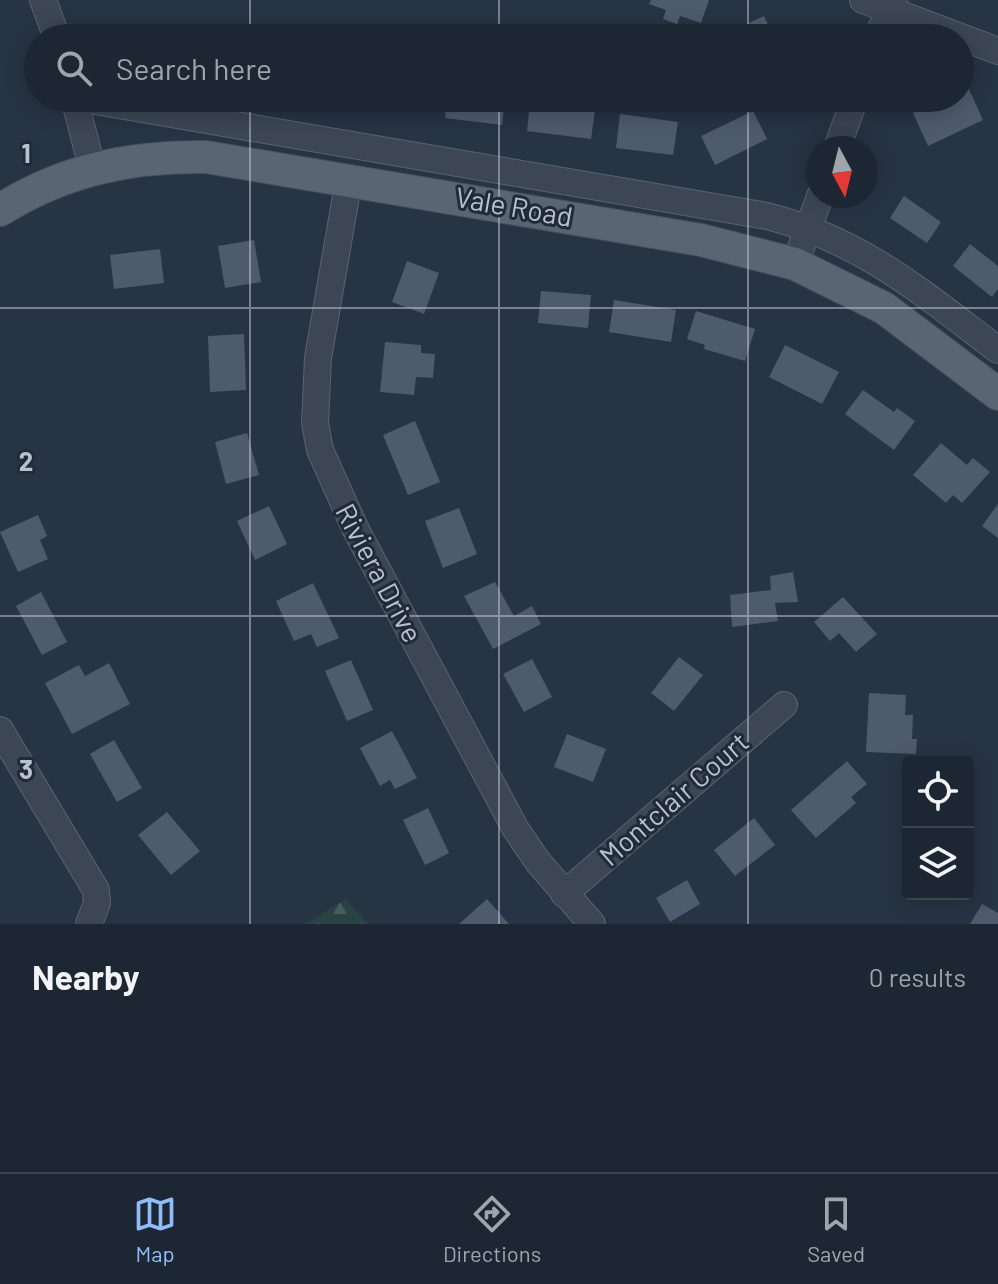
<!DOCTYPE html>
<html lang="en">
<head>
<meta charset="utf-8">
<style>
	:root { --surface:#1d2733; --page:#252f3b; --text:#f1f3f6; --muted:#a0a5ac; --line:#3b444e; --accent:#91bcfa }
	body { margin:0; font-family:Barlow,sans-serif; background:var(--page); color:var(--text) }
	.controls { position:absolute; right:24px; bottom:24px; display:grid; overflow:hidden; border-radius:8px; box-shadow:0 4px 20px #0003 }
	.controls button { width:72px; height:72px; display:grid; place-items:center; padding:0; border:0; border-bottom:2px solid var(--line); background:var(--surface); color:var(--text); font:40px sans-serif }
	.compass { position:absolute; left:806px; top:136px; width:72px; height:72px; border-radius:50%; background:var(--surface); box-shadow:0 4px 20px #0003; rotate:173deg }
	.list { margin:0; padding:0; list-style:none }
	h2 { display:flex; justify-content:space-between; align-items:center; height:104px; margin:0; padding:0 32px; font-size:34px }
	h2 small { font-size:26px; font-weight:400; color:var(--muted) }
	.icon { flex:none; width:44px; height:44px; fill:none; stroke:currentColor; stroke-width:2; stroke-linecap:round; stroke-linejoin:round }
	.map { position:relative; flex:none; width:998px; height:924px; overflow:hidden }
	.search { position:absolute; background:var(--surface); box-shadow:0 4px 20px #0003; left:24px; right:24px; top:24px; height:88px; display:flex; align-items:center; gap:20px; box-sizing:border-box; padding:0 28px; border-radius:44px; color:var(--muted); font-size:30px }
	.sheet { height:248px; background:var(--surface) }
	nav { display:flex; justify-content:space-around; align-items:center; box-sizing:border-box; height:112px; border-top:2px solid var(--line); background:var(--surface); font-size:22px; color:var(--muted) }
	nav a { display:grid; justify-items:center; gap:4px }
	nav .on { color:var(--accent) }
	.map>svg:first-child { display:block }
	.forest { fill:url(#forest-firs) }
	.building { fill:#4e5b6d }
	.lines { fill:none; stroke-linecap:round; stroke-linejoin:round }
	.minor-casing { stroke:#5a6471; stroke-width:28 }
	.major-casing { stroke:#454f5d; stroke-width:34 }
	.minor { stroke:#3c4654; stroke-width:26 }
	.major { stroke:#5a6573; stroke-width:32 }
	.grid { fill:none; stroke:#b9c1cd; stroke-width:2; stroke-opacity:0.55 }
	.labels { text-anchor:middle; stroke-width:6; stroke-linejoin:round; paint-order:stroke }
	.street-label { font-size:28px; fill:#b9c1cd; stroke:#202b39 }
	.grid-label { font-size:26px; text-anchor:middle; font-weight:bold; fill:#b9c1cd; stroke:#202b39; stroke-width:6; stroke-linejoin:round; paint-order:stroke }
</style>
</head>
<body>
<div class="map">
<svg width="998" height="924" viewBox="0 0 998 924">
	<defs>
		<pattern id="forest-firs" width="22" height="20" patternUnits="userSpaceOnUse" patternTransform="scale(2)"><rect width="22" height="20" fill="#294345"/><path d="M5 1l3.5 6h-7zM16 11l3.5 6h-7z" fill="#465c5f"/></pattern>
	</defs>
	<rect width="100%" height="100%" fill="#273444"/>
	<!-- forest -->
	<path class="forest" d="M346 899 368 924H305Z"/>
	<!-- building -->
	<path class="building" d="M651 0H709L701 23 680 16 677 24 663 19 666 10 649 4Z
		M764 16 774 38H747L742 26Z
		M968 87 983 120 928 146 913 113 945 98H960V91Z
		M375 98H418L417 105Z
		M462 98H505L502 125 445 118 447 99 462 101Z
		M530 102 595 110 591 139 527 131Z
		M753 111 767 139 715 165 701 136Z
		M620 114 678 122 673 155 616 148Z
		M904 196 941 222 927 243 890 218Z
		M254 240 261 282 225 288 218 246Z
		M970 244 998 266V289L992 297 953 266Z
		M160 249 164 283 114 289 110 255Z
		M407 261 439 273 424 314 392 302Z
		M541 291 591 295 588 328 538 323Z
		M614 300 676 310 671 342 609 332Z
		M696 311 755 329 745 361 704 349 705 345 687 339Z
		M244 334 246 390 210 392 208 336Z
		M385 342 421 345V353L435 354 433 378 416 377 414 395 380 392Z
		M785 345 839 372 822 404 769 377Z
		M863 390 894 412 897 408 915 421 894 450 845 414Z
		M415 421 440 482 408 495 383 435Z
		M247 433 259 475 226 484 215 442Z
		M941 443 967 465 973 458 990 472 962 503 953 495 946 503 913 475Z
		M998 504V538L982 526Z
		M269 506 287 544 255 560 237 521Z
		M459 508 477 554 443 568 425 521Z
		M38 515 47 536 40 540 48 559 18 572 0 532Z
		M793 572 798 602 775 603 778 621 732 627 730 595 771 590 770 576Z
		M495 582 514 616 532 606 541 624 493 649 464 596Z
		M313 583 339 638 317 647 311 634 294 641 276 601Z
		M41 592 67 642 42 655 16 606Z
		M843 597 877 634 856 652 839 633 830 641 814 622Z
		M679 657 703 675 674 711 651 693Z
		M532 659 552 697 524 712 503 674Z
		M351 660 373 710 347 721 325 671Z
		M109 663 130 704 72 734 45 683 79 665 85 676Z
		M869 693 906 695 905 715H913L912 739H917L916 754 866 752Z
		M392 731 417 778 395 789 390 780 380 786 360 748Z
		M567 734 606 749 593 782 554 767Z
		M114 740 142 788 117 802 90 754Z
		M847 761 867 784 851 797 856 803 816 838 791 810Z
		M428 808 449 853 425 865 403 820Z
		M167 812 200 851 171 875 138 835Z
		M754 818 775 845 735 876 714 850Z
		M687 880 700 904 670 922 656 898Z
		M487 899 509 924H459Z
		M982 904 998 913V924H970Z"/>
	<g class="lines">
		<!-- minor casing -->
		<g class="minor-casing">
			<path id="minor" d="M43 0 57 38
				M863 0 998 51
				M877 38 894 0
				M74 98 92 167
				M78 98 767 216C863 241 921 292 998 350
				M837 148 855 98
				M349 179 318 358 315 423 320 450 355 528 515 828 538 862 592 924
				M795 264 820 196
				M0 730 96 890 97 903 89 924
				M564 894 784 705"/>
		</g>
		<!-- major casing -->
		<g class="major-casing">
			<path id="major" d="M0 210C64 170 130 156 206 157L701 240 795 264 884 308 998 394"/>
		</g>
		<!-- minor -->
		<use href="#minor" class="minor"/>
		<!-- major -->
		<use href="#major" class="major"/>
	</g>
	<!-- grid -->
	<path class="grid" d="M250 0V38M499 0V38M748 0V38M250 98V924M499 98V924M748 98V924M0 308H998M0 616H998"/>
	<g class="labels">
		<!-- street labels -->
		<g class="street-label">
			<text transform="translate(514 207) rotate(10)" y="10">Vale Road</text>
			<text transform="translate(379 573) rotate(62)" y="10">Riviera Drive</text>
			<text transform="translate(674 799) rotate(-41)" y="10">Montclair Court</text>
		</g>
	</g>
	<g class="grid-label">
		<text x="26" y="163">1</text>
		<text x="26" y="471">2</text>
		<text x="26" y="779">3</text>
	</g>
</svg>
<div class="controls">
<button><svg class="icon" aria-label="locate" viewBox="0 0 24 24"><circle cx="12" cy="12" r="6"/><path d="M12 2v4M12 18v4M2 12h4M18 12h4"/></svg></button>
<button><svg class="icon" aria-label="layers" viewBox="0 0 24 24"><path d="M12 4l9 5-9 5-9-5zM3 14l9 5 9-5"/></svg></button>
</div>
<svg class="compass" viewBox="-18 -18 36 36"><path d="M0-13l5 13h-10z" fill="#e53935"/><path d="M0 13l5-13h-10z" fill="#a0a5ac"/></svg>
<div class="search"><svg class="icon" aria-label="search" viewBox="0 0 24 24"><circle cx="10" cy="10" r="6"/><path d="M15 15l6 6"/></svg>Search here</div>
</div>
<section class="sheet">
<h2>Nearby<small>0 results</small></h2>
<ul class="list">
</ul>
</section>
<nav>
<a class="on"><svg class="icon" aria-label="map" viewBox="0 0 24 24"><path d="M3 6l6-2 6 2 6-2v14l-6 2-6-2-6 2zM9 4v14M15 6v14"/></svg>Map</a>
<a><svg class="icon" aria-label="directions" viewBox="0 0 24 24"><path d="M12 3l9 9-9 9-9-9zM9 14v-3h6M13 9l2 2-2 2"/></svg>Directions</a>
<a><svg class="icon" aria-label="saved" viewBox="0 0 24 24"><path d="M7 4h10v16l-5-4-5 4z"/></svg>Saved</a>
</nav>
</body>
</html>
